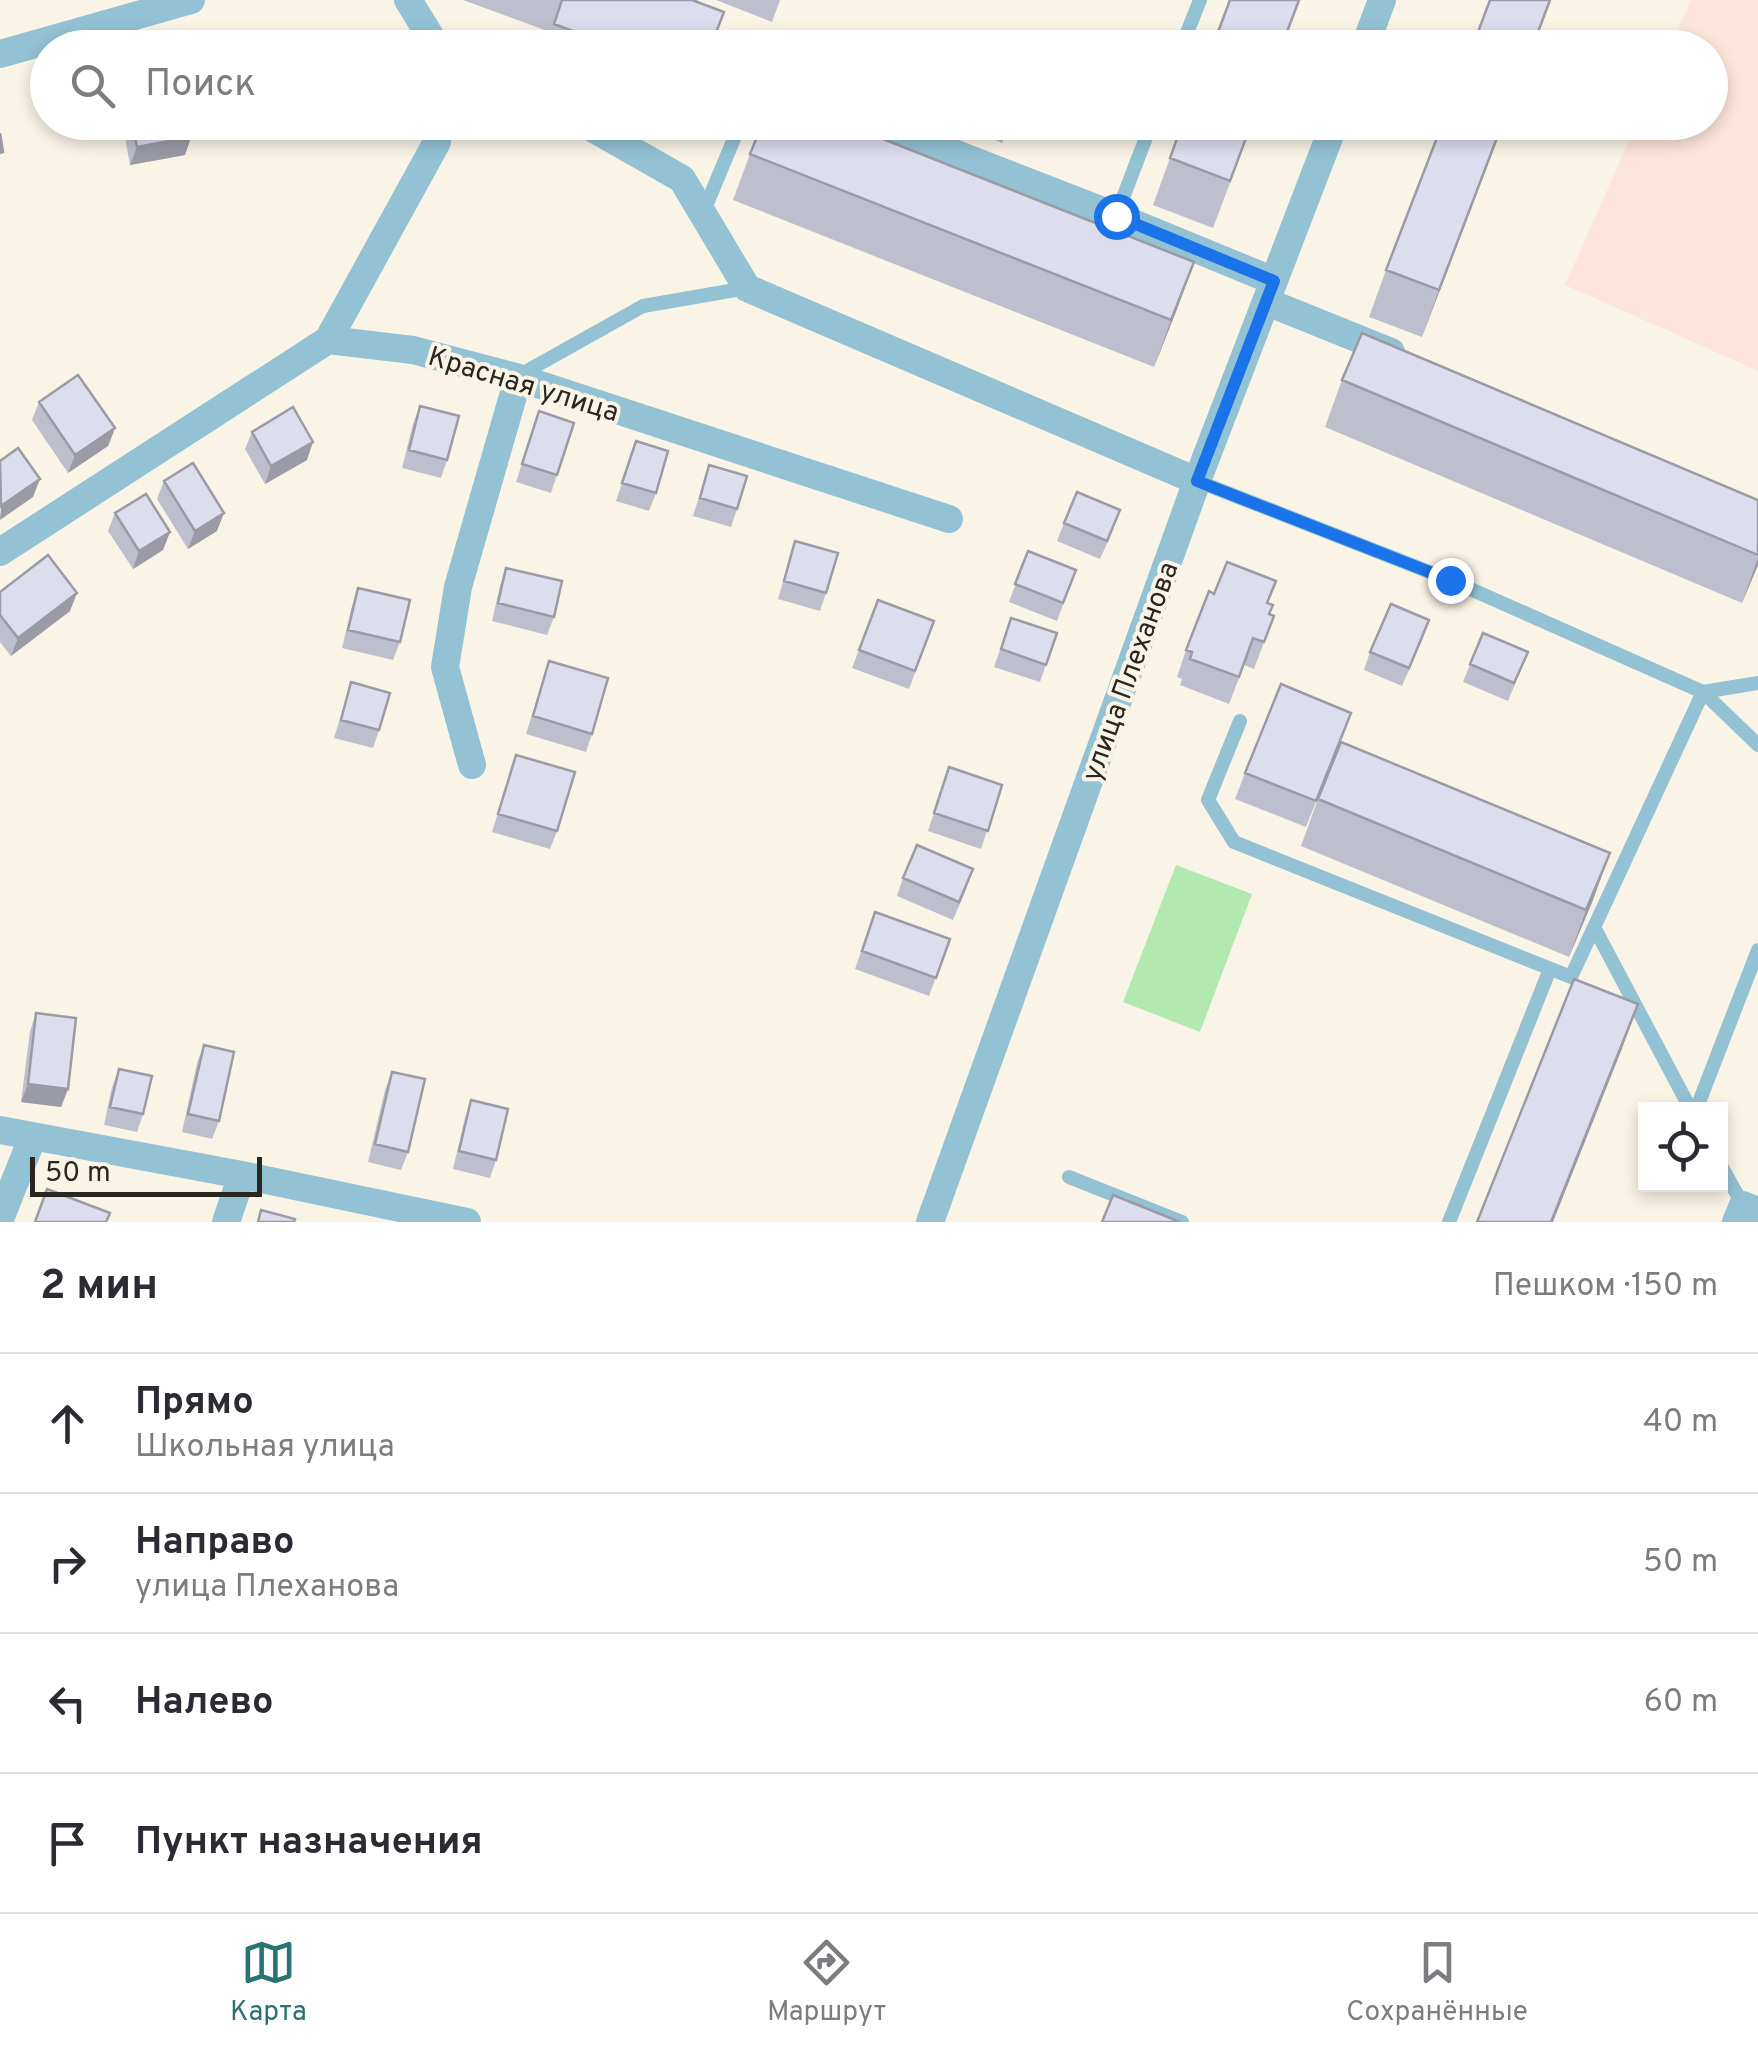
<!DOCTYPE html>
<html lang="ru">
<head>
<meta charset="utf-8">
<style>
	:root { --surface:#fff; --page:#f2f2f3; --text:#2b2b33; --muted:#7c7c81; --line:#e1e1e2; --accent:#297373 }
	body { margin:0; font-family:Overpass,sans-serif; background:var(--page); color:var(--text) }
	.controls { position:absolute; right:30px; bottom:30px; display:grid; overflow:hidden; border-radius:0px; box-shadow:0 5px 15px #0003 }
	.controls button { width:90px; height:90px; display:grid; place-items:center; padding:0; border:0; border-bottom:2px solid var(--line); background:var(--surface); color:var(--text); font:50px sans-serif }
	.scale { position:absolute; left:30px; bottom:25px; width:232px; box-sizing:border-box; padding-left:10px; border:5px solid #292722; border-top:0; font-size:28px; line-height:35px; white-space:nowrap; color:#292722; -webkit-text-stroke:8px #faf4e6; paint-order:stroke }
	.stop { position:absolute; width:30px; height:30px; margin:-22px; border:8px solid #1a73e8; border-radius:50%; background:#fff }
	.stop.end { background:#1a73e8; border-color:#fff; box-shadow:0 2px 10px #0008 }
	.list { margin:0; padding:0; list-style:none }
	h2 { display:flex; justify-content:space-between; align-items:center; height:130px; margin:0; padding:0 40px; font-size:42px }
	h2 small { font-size:32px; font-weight:400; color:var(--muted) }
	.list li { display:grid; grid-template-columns:65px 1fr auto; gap:30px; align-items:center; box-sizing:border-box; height:140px; padding:0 40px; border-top:2px solid var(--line) }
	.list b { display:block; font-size:38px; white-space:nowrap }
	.list p { margin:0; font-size:32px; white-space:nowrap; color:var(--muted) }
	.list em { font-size:32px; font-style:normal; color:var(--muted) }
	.icon { flex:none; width:55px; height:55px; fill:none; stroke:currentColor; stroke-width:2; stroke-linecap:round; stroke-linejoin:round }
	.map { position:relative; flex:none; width:1758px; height:1222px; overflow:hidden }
	.search { position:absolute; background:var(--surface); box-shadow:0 5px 15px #0003; left:30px; right:30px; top:30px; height:110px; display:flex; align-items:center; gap:25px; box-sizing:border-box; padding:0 35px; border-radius:55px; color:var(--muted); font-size:38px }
	.sheet { height:690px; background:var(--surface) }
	nav { display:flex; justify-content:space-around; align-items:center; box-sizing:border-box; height:140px; border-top:2px solid var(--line); background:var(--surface); font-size:28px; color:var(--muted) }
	nav a { display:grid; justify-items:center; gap:5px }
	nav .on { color:var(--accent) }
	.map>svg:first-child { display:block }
	.education { fill:#fde5da }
	.green { fill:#b1e9b1 }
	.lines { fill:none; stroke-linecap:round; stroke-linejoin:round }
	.service { stroke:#93c2d5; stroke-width:14 }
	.minor { stroke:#93c2d5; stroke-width:28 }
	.wall { fill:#bebfcc }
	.shaded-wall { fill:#9b9ba6 }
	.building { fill:#dddeed; stroke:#9b9ba6; stroke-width:2.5 }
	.route { stroke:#1a73e8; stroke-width:12 }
	.labels { text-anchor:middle; stroke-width:8; stroke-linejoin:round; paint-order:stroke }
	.street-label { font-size:28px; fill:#292722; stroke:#faf4e6 }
</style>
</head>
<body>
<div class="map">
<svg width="1758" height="1222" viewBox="0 0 1758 1222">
	<rect width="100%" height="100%" fill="#faf4e6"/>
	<!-- education -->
	<path class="education" d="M1691 0H1758V371L1565 285 1637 123 1710 122V48L1670 47Z"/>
	<!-- green -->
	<path class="green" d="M1176 865 1252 894 1200 1032 1123 1002Z"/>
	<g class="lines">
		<!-- service -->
		<path class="service" d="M689 0 719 48
			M1181 48 1200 0
			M703 213 741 122
			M1116 216 1152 122
			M518 376 643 306 747 288
			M1197 481 1450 580 1703 692 1758 745
			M1240 721 1208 800 1234 842 1571 977 1703 692 1758 683
			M1594 927 1691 1110
			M1696 1110 1758 950
			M1720 1164 1743 1205
			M1069 1177 1182 1222
			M1449 1222 1550 969"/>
		<!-- minor -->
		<path class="minor" d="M408 0 432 39 433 48
			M1364 48 1382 0
			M0 54 191 0
			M436 122 437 142 328 340 413 350 516 377 949 519
			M582 122 682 179 747 288 1197 481
			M874 122 1116 216 1274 281
			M1267 302 1391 352
			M0 552 328 340
			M472 765 445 667 458 587 515 389 516 377
			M0 1130 242 1175 467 1222
			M0 1219 33 1136
			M226 1222 242 1175
			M930 1222 1197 481 1335 122
			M1736 1222 1743 1205 1758 1211"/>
	</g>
	<!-- wall -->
	<path class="wall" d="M463 0H692L711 48H545L550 32Z
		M716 0H780L772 22Z
		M122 122H189L191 137 185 155 130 165Z
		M980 122H1011L1002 143 976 132Z
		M1183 122H1253L1213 228 1153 205Z
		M1504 122 1422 337 1369 317 1386 270Z
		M750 154 1177 309 1154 367 733 200Z
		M1342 380 1758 500V565L1742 603 1325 427Z
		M39 402 115 428 108 446 68 473 32 420Z
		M420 406 447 460 441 478 402 468 413 424Z
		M539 411 574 423 551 493 516 482Z
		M252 432 307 460 265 484 245 449Z
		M636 441 656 493 649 511 616 501Z
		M709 465 737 509 731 527 693 516Z
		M164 481 217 531 188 549 157 499Z
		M115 513 170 532 163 550 133 569 108 531Z
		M1064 523 1114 528 1100 559 1057 541Z
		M795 541 826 593 820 611 778 599Z
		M1028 551 1076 570 1057 621 1009 602Z
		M506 568 554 617 547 635 492 621 500 586Z
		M358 588 400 642 393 660 342 648 352 606Z
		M0 592 70 611 11 656 0 642Z
		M1214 594 1267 603 1269 614 1274 616 1254 669 1244 665 1229 704 1180 685 1182 679 1177 677 1186 650Z
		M878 600 934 621 909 689 852 668Z
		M1011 618 1057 633 1040 682 994 667Z
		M1423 638 1402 686 1364 670 1370 652Z
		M549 661 592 734 586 752 526 734Z
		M1470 664 1521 670 1508 701 1463 682Z
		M351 682 379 730 373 748 334 738Z
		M1341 739 1306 827 1235 799 1245 773Z
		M516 755 557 831 550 849 492 832Z
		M949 767 1002 785 981 849 928 831Z
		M1318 799 1593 900 1569 957 1301 846Z
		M903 878 967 887 953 920 897 896Z
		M875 912 950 939 929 996 855 969Z
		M36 1013 68 1089 61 1107 21 1102 30 1031Z
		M204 1045 219 1121 212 1139 182 1132 197 1063Z
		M119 1069 143 1114 137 1132 104 1125 112 1087Z
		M392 1072 408 1152 401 1170 368 1162 385 1090Z
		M471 1100 496 1160 490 1178 453 1169 465 1118Z"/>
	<!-- shaded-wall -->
	<path class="shaded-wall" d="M1503 122H1504L1422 337 1439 290Z
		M191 137 185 155 130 165 137 147Z
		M1194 262 1177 309 1154 367 1171 320Z
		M115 428 108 446 68 473 75 455Z
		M313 442 307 460 265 484 271 466Z
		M40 479 33 497 0 520 1 506Z
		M224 513 217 531 188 549 195 531Z
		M170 532 163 550 133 569 139 551Z
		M1758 558V565L1742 603Z
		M77 593 70 611 11 656 18 638Z
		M1610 853 1593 900 1569 957 1586 910Z
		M1638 1004 1621 1051 1553 1222H1551Z
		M28 1084 68 1089 61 1107 21 1102Z"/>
	<!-- building -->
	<path class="building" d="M562 0H692L724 12 710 48H618L554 24Z
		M1230 0H1299L1281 48H1212Z
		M1490 0H1550L1532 48H1472Z
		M132 122H189L191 137 137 147Z
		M763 122H840L1194 262 1171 320 750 154Z
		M1183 122H1252L1230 181 1170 158Z
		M1443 122H1503L1439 290 1386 270Z
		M0 133 3 152 0 153Z
		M1362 333 1758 500V555L1342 380Z
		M78 375 115 428 75 455 39 402Z
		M420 406 459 416 447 460 409 450Z
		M293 407 313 442 271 466 252 432Z
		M539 411 574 423 557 475 522 464Z
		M636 441 668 451 656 493 622 483Z
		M18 448 40 479 1 506 0 461Z
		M193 463 224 513 195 531 164 481Z
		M709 465 747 476 737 509 700 498Z
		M1077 492 1120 510 1107 541 1064 523Z
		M146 494 170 532 139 551 115 513Z
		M795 541 838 553 826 593 784 581Z
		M1028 551 1076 570 1063 603 1015 584Z
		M48 555 77 593 18 638 0 615V592Z
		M1227 562 1276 581 1267 603 1273 605 1269 614 1274 616 1264 642 1253 638 1239 677 1190 659 1192 652 1186 650 1209 591 1214 594Z
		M506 568 562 581 554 617 498 603Z
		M358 588 410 600 400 642 348 630Z
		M878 600 934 621 915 671 859 650Z
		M1391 604 1429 620 1409 668 1370 652Z
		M1011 618 1057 633 1046 665 1001 649Z
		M1483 633 1528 652 1514 683 1470 664Z
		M549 661 608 678 592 734 533 716Z
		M351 682 390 693 379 730 341 720Z
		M1281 684 1351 713 1316 801 1245 773Z
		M1341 742 1610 853 1586 910 1318 799Z
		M516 755 575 772 557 831 498 814Z
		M949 767 1002 785 988 831 934 813Z
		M917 845 973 869 959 902 903 878Z
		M875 912 950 939 936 978 862 951Z
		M1574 979 1638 1004 1551 1222H1477Z
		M36 1013 76 1018 68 1089 28 1084Z
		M204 1045 234 1052 219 1121 188 1114Z
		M119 1069 152 1076 143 1114 110 1107Z
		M392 1072 425 1079 408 1152 375 1144Z
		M471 1100 508 1109 496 1160 459 1151Z
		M47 1189 110 1213 106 1222H35Z
		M1113 1195 1180 1222H1102Z
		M261 1210 295 1219 294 1222H258Z"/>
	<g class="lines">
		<!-- route -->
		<path class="route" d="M1116 216 1274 281 1197 481 1450 580"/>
	</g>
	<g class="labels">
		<!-- street labels -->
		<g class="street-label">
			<text transform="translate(524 383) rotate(17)" y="10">Красная улица</text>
			<text transform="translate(1129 671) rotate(-70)" y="10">улица Плеханова</text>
		</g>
	</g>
</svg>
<div class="controls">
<button><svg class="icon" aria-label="locate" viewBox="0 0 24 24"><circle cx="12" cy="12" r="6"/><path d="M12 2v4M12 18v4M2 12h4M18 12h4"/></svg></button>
</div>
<div class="scale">50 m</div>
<div class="stop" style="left:1116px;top:216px"></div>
<div class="stop end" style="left:1450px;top:580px"></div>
<div class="search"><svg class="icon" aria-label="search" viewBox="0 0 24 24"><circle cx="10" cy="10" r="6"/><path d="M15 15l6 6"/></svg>Поиск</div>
</div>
<section class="sheet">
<h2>2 мин<small>Пешком · 150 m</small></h2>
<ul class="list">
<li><svg class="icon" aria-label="ahead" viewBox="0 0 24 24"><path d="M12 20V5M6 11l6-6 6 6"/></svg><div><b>Прямо</b><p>Школьная улица</p></div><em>40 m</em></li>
<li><svg class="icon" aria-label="right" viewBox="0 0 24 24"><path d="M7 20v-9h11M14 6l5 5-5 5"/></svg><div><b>Направо</b><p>улица Плеханова</p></div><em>50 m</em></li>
<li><svg class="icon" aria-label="left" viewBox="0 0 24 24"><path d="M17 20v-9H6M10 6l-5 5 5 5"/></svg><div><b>Налево</b></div><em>60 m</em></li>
<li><svg class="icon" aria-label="arrive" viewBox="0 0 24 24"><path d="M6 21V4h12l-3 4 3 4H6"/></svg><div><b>Пункт назначения</b></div></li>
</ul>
</section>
<nav>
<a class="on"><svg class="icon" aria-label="map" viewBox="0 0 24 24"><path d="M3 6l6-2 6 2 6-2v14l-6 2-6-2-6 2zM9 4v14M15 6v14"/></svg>Карта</a>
<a><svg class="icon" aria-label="directions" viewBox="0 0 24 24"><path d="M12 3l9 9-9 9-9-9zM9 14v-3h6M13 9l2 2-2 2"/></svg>Маршрут</a>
<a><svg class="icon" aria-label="saved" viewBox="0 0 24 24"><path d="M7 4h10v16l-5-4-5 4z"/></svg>Сохранённые</a>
</nav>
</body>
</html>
